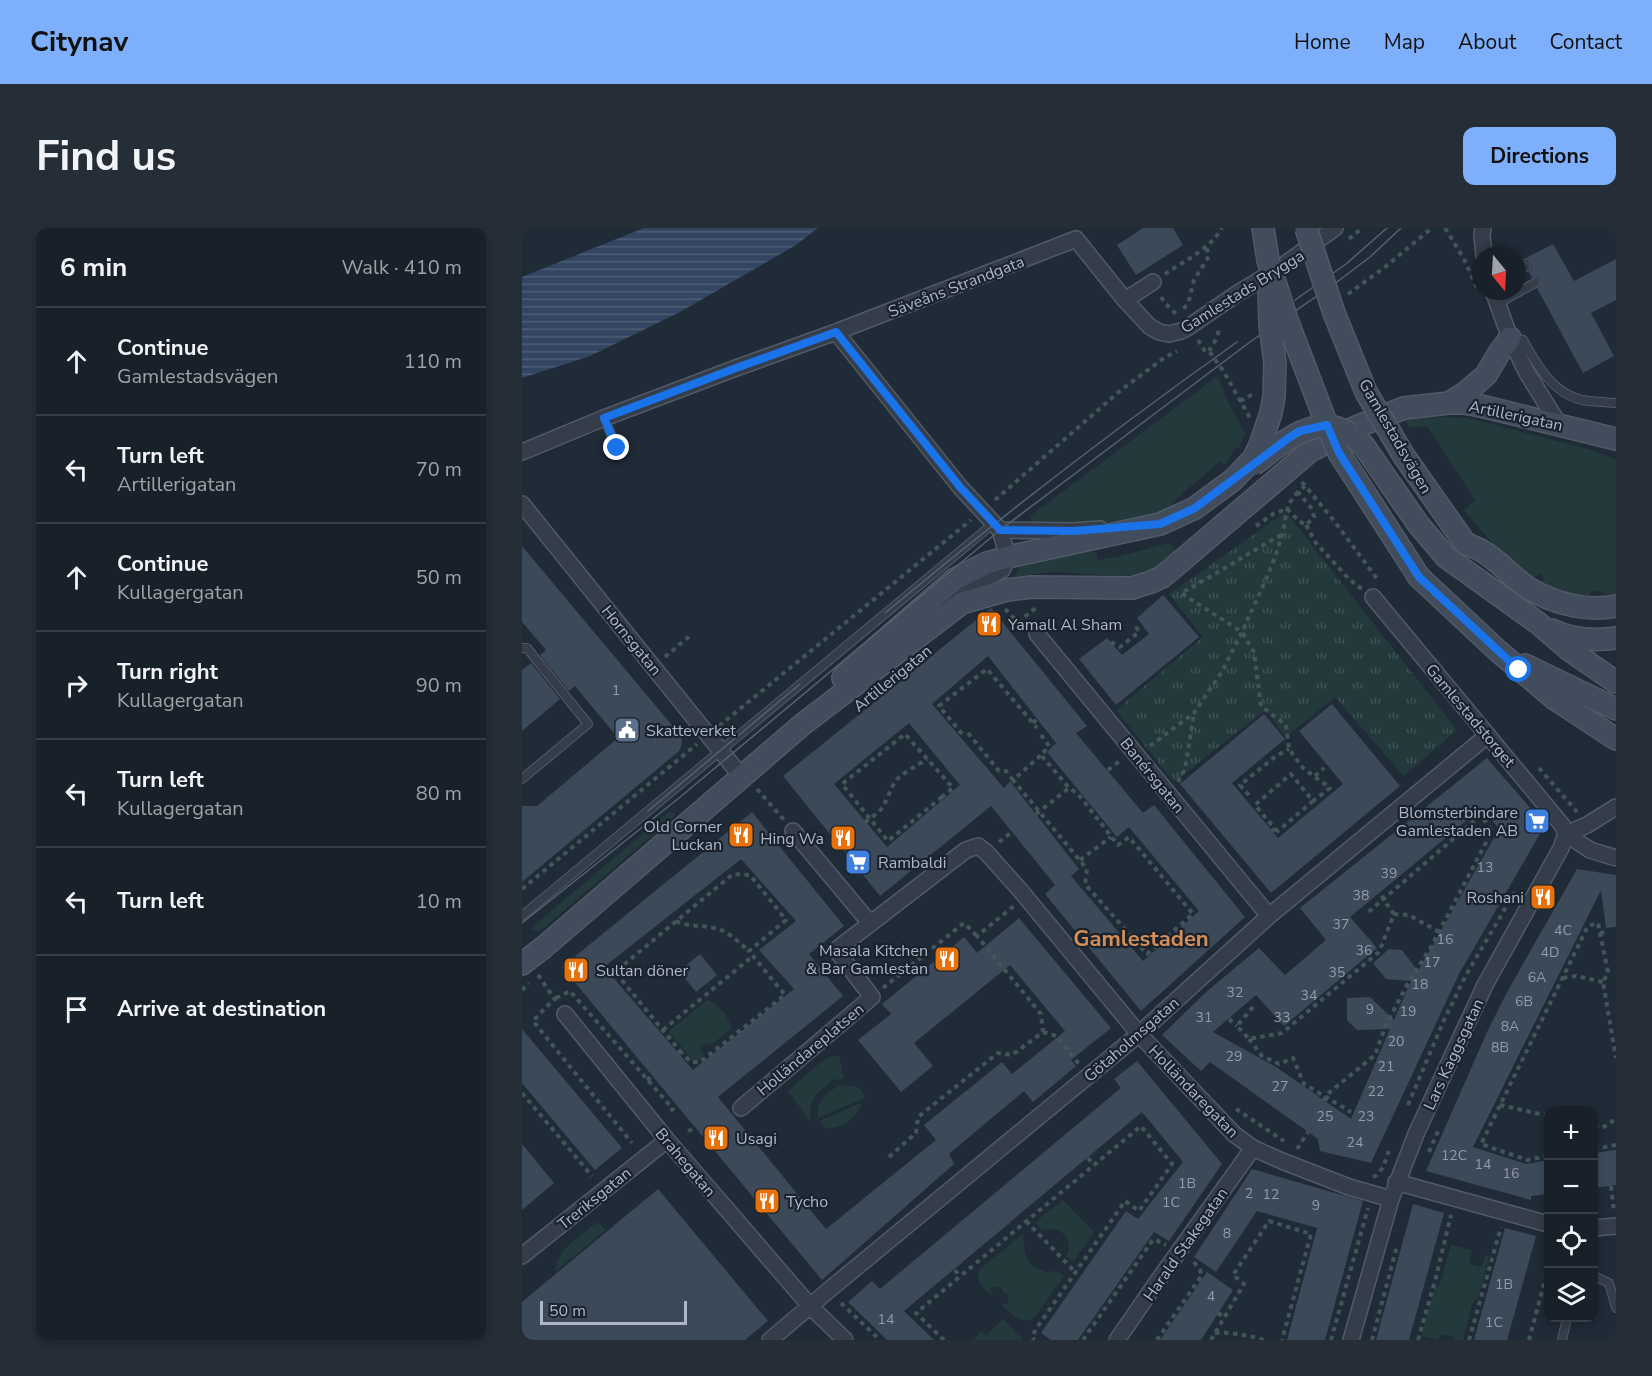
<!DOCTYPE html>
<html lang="en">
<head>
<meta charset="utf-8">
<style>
	:root { --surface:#18202a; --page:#252d36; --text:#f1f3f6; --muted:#9fa3a8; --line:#363e47; --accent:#7eaffa }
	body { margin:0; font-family:"Nunito Sans",sans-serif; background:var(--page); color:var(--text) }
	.controls { position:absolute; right:18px; bottom:18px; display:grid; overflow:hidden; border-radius:12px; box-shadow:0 3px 9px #0003 }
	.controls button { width:54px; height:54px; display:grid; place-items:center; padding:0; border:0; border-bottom:2px solid var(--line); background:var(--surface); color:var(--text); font:30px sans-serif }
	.compass { position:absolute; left:950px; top:18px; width:54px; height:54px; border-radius:50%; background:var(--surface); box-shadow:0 3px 9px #0003; rotate:162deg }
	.scale { position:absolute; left:18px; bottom:15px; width:147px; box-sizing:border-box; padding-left:6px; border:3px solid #aeb7c5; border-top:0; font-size:16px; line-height:21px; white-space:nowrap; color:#aeb7c5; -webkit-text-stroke:4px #19222d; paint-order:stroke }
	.stop { position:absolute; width:18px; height:18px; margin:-14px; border:4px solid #1a73e8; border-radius:50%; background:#fff }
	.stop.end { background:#1a73e8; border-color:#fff; box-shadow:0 2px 6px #0008 }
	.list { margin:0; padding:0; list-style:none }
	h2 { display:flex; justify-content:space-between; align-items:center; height:78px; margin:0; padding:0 24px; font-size:26px }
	h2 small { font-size:20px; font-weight:400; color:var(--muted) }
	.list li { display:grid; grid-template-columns:39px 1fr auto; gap:18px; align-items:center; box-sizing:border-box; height:108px; padding:0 24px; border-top:2px solid var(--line) }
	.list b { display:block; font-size:22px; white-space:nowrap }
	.list p { margin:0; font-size:20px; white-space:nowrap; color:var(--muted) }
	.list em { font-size:20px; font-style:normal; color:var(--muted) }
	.icon { flex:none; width:33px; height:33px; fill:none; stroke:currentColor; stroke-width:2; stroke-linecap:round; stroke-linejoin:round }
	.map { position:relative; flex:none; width:1094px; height:1112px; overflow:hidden; border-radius:12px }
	header { display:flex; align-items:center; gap:36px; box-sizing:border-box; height:84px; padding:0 30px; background:var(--accent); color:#111 }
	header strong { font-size:28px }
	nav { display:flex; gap:33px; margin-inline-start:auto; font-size:21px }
	.intro { display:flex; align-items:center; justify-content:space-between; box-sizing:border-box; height:144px; padding:0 36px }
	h1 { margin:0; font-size:42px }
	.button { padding:15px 27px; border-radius:12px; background:var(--accent); color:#111; font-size:21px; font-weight:700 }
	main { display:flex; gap:36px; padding:0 36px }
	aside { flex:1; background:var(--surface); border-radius:12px; box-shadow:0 3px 9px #0003 }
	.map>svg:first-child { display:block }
	.grass { fill:#23393b }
	.park { fill:url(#park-tufts) }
	.water { fill:url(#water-rules) }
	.building { fill:#3c4959; fill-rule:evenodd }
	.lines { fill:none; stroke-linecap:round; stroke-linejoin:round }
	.lane-casing { stroke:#515a66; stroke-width:10 }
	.street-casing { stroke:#515a66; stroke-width:18 }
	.secondary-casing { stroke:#515a66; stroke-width:24 }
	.path { stroke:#425659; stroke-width:4; stroke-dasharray:4.5 4.5; stroke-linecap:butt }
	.lane { stroke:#343d49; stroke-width:8 }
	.street { stroke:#343d49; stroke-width:15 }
	.secondary { stroke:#414c5c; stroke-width:21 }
	.tram { stroke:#556170; stroke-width:1.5 }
	.secondary-bridge-casing { stroke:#515a66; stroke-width:24; stroke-linecap:butt }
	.secondary-bridge { stroke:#414c5c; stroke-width:21 }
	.route { stroke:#1a73e8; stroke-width:8 }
	.labels { text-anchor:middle; stroke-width:4.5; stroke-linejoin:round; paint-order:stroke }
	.number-label { font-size:14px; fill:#929caa }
	.street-label { font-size:16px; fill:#aeb7c5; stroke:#19222d }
	.poi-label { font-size:16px; fill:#aeb7c5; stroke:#19222d; text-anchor:start }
	.district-label { font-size:22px; font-weight:bold; fill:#d68e59; stroke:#19222d }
</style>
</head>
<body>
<header>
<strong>Citynav</strong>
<nav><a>Home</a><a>Map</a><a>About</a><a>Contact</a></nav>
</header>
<div class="intro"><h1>Find us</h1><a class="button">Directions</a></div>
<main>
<aside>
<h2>6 min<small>Walk · 410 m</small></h2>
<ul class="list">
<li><svg class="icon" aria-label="ahead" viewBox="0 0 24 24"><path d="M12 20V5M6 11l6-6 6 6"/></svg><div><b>Continue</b><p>Gamlestadsvägen</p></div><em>110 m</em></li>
<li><svg class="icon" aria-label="left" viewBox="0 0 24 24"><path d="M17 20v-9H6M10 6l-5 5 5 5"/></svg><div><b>Turn left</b><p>Artillerigatan</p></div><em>70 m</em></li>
<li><svg class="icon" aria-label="ahead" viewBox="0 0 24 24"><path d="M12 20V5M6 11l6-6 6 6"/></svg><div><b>Continue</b><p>Kullagergatan</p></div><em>50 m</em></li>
<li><svg class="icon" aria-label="right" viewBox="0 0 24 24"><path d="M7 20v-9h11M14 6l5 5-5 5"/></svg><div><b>Turn right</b><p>Kullagergatan</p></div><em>90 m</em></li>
<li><svg class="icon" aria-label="left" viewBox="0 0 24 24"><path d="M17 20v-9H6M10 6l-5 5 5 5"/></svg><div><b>Turn left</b><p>Kullagergatan</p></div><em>80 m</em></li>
<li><svg class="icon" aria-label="left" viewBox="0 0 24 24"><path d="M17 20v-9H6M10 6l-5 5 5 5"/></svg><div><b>Turn left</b></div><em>10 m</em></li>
<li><svg class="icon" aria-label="arrive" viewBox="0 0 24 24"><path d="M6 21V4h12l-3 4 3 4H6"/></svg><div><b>Arrive at destination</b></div></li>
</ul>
</aside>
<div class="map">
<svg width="1094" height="1112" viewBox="0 0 1094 1112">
	<defs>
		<pattern id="park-tufts" width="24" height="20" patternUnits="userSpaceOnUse" patternTransform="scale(1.5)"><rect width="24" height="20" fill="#23393b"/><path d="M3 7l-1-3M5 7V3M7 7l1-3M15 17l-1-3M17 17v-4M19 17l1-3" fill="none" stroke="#405356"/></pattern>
		<pattern id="water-rules" width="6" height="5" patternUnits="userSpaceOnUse" patternTransform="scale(1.5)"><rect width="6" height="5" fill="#334661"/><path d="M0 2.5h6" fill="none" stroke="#4e5e76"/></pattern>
	</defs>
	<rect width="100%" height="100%" fill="#202b38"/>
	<!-- grass -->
	<path class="grass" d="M696 148 705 172 723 205 717 220H714L702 237 697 234 651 274 650 279C606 302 558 297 510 295L508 288Z
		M922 189 947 190 1069 222 1094 231V366C1086 368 1077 361 1068 363L1067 370C1049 367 1035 362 1020 354L1022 349 1018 345 1011 351C985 332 962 307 942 282L953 272 905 198 888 200 882 191Z
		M647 315 655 323C637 338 624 345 601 348L528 344 493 349 498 334 555 324H574L576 332 598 328Z
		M148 583 154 587 22 700 15 704 9 701 11 698Z
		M185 772C196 775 208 790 209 801L188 818 185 815 178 821 183 828 176 832 170 831 149 807 147 803Z
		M311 828H317L322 850 316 852 312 851 309 853C294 866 287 871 288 893L266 863 300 833Z
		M320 857 336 859 344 869 296 890C292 874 306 862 320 857Z
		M339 875C337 890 318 902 304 900L297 893Z
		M541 972 572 1004 552 1033 544 1029C553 1010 538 996 520 1003L513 994Z
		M75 994 84 1002 34 1043C34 1020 60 1007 75 994Z
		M501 1006 503 1025 509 1037 524 1044 535 1043 542 1048 513 1089C499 1098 490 1087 480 1077L481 1075 486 1076V1066L481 1064 477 1058 468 1060 471 1068C461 1060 454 1055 457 1042Z
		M929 1017 950 1022 947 1036 959 1039 964 1027 967 1028 956 1070 950 1076 941 1112H932L930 1108 923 1106 918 1108 916 1112 899 1108 913 1059 918 1056Z
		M481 1091 500 1109 498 1112H451L459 1103 464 1108Z"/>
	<!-- park -->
	<path class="park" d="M764 284 935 502 882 548 813 469 764 509 743 482 652 554 594 482 681 409 647 366Z"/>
	<!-- water -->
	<path class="water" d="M122 0H296L274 17 158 84 68 128 0 150V49Z"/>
	<!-- building -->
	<path class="building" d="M621 0H651L661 17 614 47 595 17Z
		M1031 16 1052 53 1094 31V72L1069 85 1092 128 1061 145 1015 60 1018 58V53L1016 50H1010L1007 44 1010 40 1009 36 1005 33 1001 34 1000 32Z
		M0 318 159 508 160 516 157 523 0 654V578H15L96 510 53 458 47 463 18 427 24 422 0 394Z
		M641 367 677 409 594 477 557 431 585 410 600 427 627 406 615 390Z
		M469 380 565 498 554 505 621 585 632 577 723 689 619 783 523 666 533 657 469 578 358 668 261 548ZM466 428 534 515 525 524 595 609 607 599 677 683 621 733 549 648 557 641 488 553 482 560 410 476ZM387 495 438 557 365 619 312 556Z
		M9 435 38 471 0 503V442Z
		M810 476 878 558 749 665 658 556 742 486 763 511 710 555 756 610 821 556 777 503Z
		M965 530 1023 597 937 746 849 935 798 923 796 911 688 834 679 843 640 807 684 764 737 720 763 747 804 712 778 680ZM960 580 977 601 896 743 880 722 867 721 851 735 864 751 889 753 872 792 848 769 825 770V792L835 802 868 801 829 891 754 839 691 804 734 767 762 798 855 720 828 689Z
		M230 584 322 698 287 726 321 768 196 869 304 1001 414 912 402 897 480 834 490 846 543 803 488 737 392 815 411 838 379 864 336 812 369 786 360 776 442 709 455 725 497 690 589 800 549 832 554 838 511 874 502 863 427 926 432 936 300 1052 40 739ZM219 631 274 693 237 722 272 761 171 842 82 739Z
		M1055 641 1094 647V699L1084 700 1079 662 951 919 1004 936 1026 932V966L1009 968V972L904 943 965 804 984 766Z
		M178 726 195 747 174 764 157 743Z
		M0 801 100 920 73 942 0 855Z
		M615 833 700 936 647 1013 632 1004 556 1112H529L519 1105 604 983 616 991 661 934 620 884 382 1083 412 1112H365L326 1074 350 1053 358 1061 599 860 592 851Z
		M0 916 32 955 0 982Z
		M1094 922V957L1071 960V925Z
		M730 941 841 973 803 1112H765L795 1000 735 983 694 1044 672 1029Z
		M136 961 246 1093 223 1112H0V1074Z
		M891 976 922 985 887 1112H854Z
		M983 1000 1014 1008 985 1112H952Z
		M685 1044 711 1062 679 1112H638Z"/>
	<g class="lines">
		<!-- lane casing -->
		<g class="lane-casing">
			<path id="lane" d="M995 43 1004 39
				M975 76 1013 55
				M988 110 1001 112C1015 137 1030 165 1060 172 1071 174 1083 174 1094 175
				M82 190 95 220
				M0 420H5L66 496 0 551
				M0 688 472 295
				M1072 1048 1087 1055 1094 1080
				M1040 1112 1045 1090"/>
		</g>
		<!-- street casing -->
		<g class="street-casing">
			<path id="street" d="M961 0 960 8 962 27
				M971 63 988 110 1005 145 1036 195
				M603 72 631 54
				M314 104 438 259 478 302 552 303 578 301
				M0 224 82 190 214 140 314 104 554 11 603 72 627 98 637 104 647 106 659 103 665 100 716 65 759 39 813 0
				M0 276 219 548
				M851 369 1040 597 1044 606 1068 622 1094 630
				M423 375 434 367 480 342 486 329 478 302
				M515 406 747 688
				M271 603 348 695
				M43 786 145 912 288 1078 323 1112
				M219 880 350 769 314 722 444 622 456 618 464 624 498 662 617 806 712 906 731 920 760 933 827 959 869 971
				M874 954 1026 996
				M1072 1000 1094 998
				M0 1028 145 912
				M248 1112 307 1062 617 806 747 688 966 507
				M595 1112 635 1054 731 920
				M829 1112 869 971 894 906 963 757 1039 620 1044 606 1065 597 1094 579"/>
		</g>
		<!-- secondary casing -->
		<g class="secondary-casing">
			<path id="secondary" d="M741 0 746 32
				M927 175 943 165 964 147 977 125 988 110
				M830 207 842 218 896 296 924 329 1016 395 1046 421 1094 454
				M943 315C949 318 955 320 960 323 978 333 991 351 1008 361 1034 376 1065 384 1094 378
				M897 349 976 423 1033 471 1094 511
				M1030 402C1050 412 1073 413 1094 410
				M1003 437 1094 481
				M321 450 333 438 433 351 465 335 486 329 638 296 673 280 711 252
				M0 736 22 719 281 496 440 375 485 362 510 359 610 360 629 354 640 349 651 340 788 223 834 199 882 180 927 175H942L959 178 1094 211"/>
		</g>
		<!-- path -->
		<path class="path" d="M923 0 942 31 955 60
			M827 11 840 0
			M643 46C662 33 688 21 700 0
			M826 66 863 39 910 0
			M639 69 643 75 656 88
			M662 81 667 72 672 52 687 28 684 18
			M676 112 682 122 687 123 702 144 728 190
			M687 123C691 116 698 107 696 99
			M718 173 733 165
			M780 254 813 294 856 352
			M776 264C762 278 765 290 760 307 751 340 734 372 720 404L732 424 739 478 764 497 767 521 781 540 808 560 791 573
			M473 272 599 162 642 130 655 123
			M765 281 777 293 784 297 792 289 790 281 776 264 783 258
			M784 297 794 315 827 351 840 361
			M734 298 751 286 765 281
			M483 381 496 394 514 380
			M589 414 598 419 617 404 613 397
			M143 429 170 406
			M511 495 515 491
			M197 498 449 292
			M446 505 477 543H484L491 552
			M440 506 417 478 465 441 515 500
			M519 507 527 518 519 527 547 560 556 566 596 617 607 609 671 686 625 726 563 656 565 641 491 552 519 527
			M628 518 672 485 701 442 720 404 659 365C693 347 725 326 759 307
			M1017 540 1055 584
			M586 542 599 532
			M793 548 802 540
			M656 554 663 541 672 486
			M235 561 262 592
			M727 567 718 557 754 528 767 521
			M420 569 366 613 320 556 383 506 431 560 420 569 421 571
			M514 586 547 560
			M343 594 357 584 362 577 372 555 378 548 405 531
			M750 603 753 601 733 577 769 546 791 573 756 603 753 601
			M477 614 490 604
			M310 619 315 615
			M558 632 589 609
			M0 661 175 516
			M872 686 887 687 917 704
			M154 693C166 699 178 697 192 700 207 703 216 714 227 723
			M1078 705 1085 704
			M16 747 34 773
			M1041 750 1054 748 1081 754
			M361 760 442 695 455 708
			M0 762 7 755
			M34 770 48 763 151 881 145 886
			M28 775 11 793 110 915
			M731 779 715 798 727 811 760 805 857 724 872 686 861 671 859 663
			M707 791 715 798
			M141 802 231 728
			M521 804 535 808 557 836
			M727 811 740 828 757 836 771 830 782 856 829 884
			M156 825 158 823 93 744 211 646 228 647 264 692 227 723 263 767 178 834H169L158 823
			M125 852 130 848
			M0 865 70 948
			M803 873V868L853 827 864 797 885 757 909 719 970 603 959 587 843 687
			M886 877 922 792 944 747 994 662
			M978 877 1026 888
			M714 881 762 913
			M1072 898 1080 900 1094 891
			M166 903 173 900
			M775 921 786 904
			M1072 921 1094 917
			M907 924 917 901
			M1026 928 1005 932 959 916 1066 698 1076 695 1086 744 1081 754 1094 830
			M367 929 394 905 396 889 476 825 490 827 521 804 519 786 455 708 492 678
			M566 930 572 937
			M851 949C861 945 863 932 867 923
			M1089 958 1092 984
			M504 993 553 1044
			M433 1042 437 1048
			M319 1075 358 1112
			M696 1085 702 1089
			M693 1105C710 1104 725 1107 742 1112
			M422 1112 394 1085 619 898 650 936 617 983 603 973 514 1101 510 1109 512 1112
			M561 1112 630 1013 632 1011 644 1017
			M635 1112 680 1047 678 1042 671 1033
			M689 1112 722 1056 711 1047 747 993 789 1006 760 1112
			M809 1112 846 980
			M850 1112 875 1018
			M896 1112 914 1049 929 987
			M947 1112 979 999
			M1007 1112 1026 1041"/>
		<!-- lane -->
		<use href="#lane" class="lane"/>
		<!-- street -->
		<use href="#street" class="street"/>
		<!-- secondary -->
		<use href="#secondary" class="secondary"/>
		<!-- tram -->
		<path class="tram" d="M773 72 824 36 865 0
			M363 385C477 290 594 200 715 114
			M126 583 278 456
			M0 695 157 570 478 302 728 114 811 57 848 29 879 0"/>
		<!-- secondary-bridge casing -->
		<g class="secondary-bridge-casing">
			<path id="secondary-bridge" d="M784 0 812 85 844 164 882 228 943 315
				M746 32 765 92 805 197 817 225 897 349
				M731 237C753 221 775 199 804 198 813 197 822 203 830 207
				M711 252 731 231 738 217 749 185 752 168 753 135 748 97 747 61"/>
		</g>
		<!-- secondary-bridge -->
		<use href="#secondary-bridge" class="secondary-bridge"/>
	</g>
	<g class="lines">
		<!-- route -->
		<path class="route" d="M95 220 82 190 214 140 314 104 438 259 478 302 552 303 638 296 673 280 768 209 778 203 805 197 817 225 897 349 997 442"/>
	</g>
	<!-- icons -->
	<defs>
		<g id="restaurant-square" transform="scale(1.35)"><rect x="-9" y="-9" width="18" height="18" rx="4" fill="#e8710a" stroke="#19222d"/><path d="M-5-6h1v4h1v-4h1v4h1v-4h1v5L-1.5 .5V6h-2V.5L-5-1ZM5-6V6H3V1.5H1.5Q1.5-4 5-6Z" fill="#fff"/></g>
		<g id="civic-square" transform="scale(1.35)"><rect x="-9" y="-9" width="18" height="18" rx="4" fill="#5c6f8a" stroke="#19222d"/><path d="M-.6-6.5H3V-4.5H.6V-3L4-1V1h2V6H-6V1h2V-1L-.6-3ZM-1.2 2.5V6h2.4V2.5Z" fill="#fff"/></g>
		<g id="supermarket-square" transform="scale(1.35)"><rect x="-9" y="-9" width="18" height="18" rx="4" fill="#3f7fe0" stroke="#19222d"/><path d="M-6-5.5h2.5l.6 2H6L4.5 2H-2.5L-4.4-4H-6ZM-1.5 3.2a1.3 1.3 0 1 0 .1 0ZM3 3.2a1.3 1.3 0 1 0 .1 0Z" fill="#fff"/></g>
	</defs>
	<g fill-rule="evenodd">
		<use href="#restaurant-square" x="467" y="396"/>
		<use href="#civic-square" x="105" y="502"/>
		<use href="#supermarket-square" x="1015" y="593"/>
		<use href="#restaurant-square" x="219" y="607"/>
		<use href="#restaurant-square" x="321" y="610"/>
		<use href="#supermarket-square" x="336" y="634"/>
		<use href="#restaurant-square" x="1021" y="669"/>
		<use href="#restaurant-square" x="425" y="731"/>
		<use href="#restaurant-square" x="54" y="742"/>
		<use href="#restaurant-square" x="194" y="910"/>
		<use href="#restaurant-square" x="245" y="973"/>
	</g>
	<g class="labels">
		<!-- number labels -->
		<g class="number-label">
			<text x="94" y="467">1</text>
			<text x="963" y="644">13</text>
			<text x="867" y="650">39</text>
			<text x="839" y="672">38</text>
			<text x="819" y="701">37</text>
			<text x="1041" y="707">4C</text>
			<text x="923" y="716">16</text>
			<text x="842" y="727">36</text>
			<text x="1028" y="729">4D</text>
			<text x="910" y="739">17</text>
			<text x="815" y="749">35</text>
			<text x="1015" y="754">6A</text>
			<text x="898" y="761">18</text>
			<text x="713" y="769">32</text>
			<text x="787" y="772">34</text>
			<text x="1002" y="778">6B</text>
			<text x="848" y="786">9</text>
			<text x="886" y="788">19</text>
			<text x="682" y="794">31</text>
			<text x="760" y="794">33</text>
			<text x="988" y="803">8A</text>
			<text x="874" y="818">20</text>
			<text x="978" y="824">8B</text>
			<text x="712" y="833">29</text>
			<text x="864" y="843">21</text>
			<text x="758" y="863">27</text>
			<text x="854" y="868">22</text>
			<text x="803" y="893">25</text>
			<text x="844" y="893">23</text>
			<text x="833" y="919">24</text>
			<text x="932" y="932">12C</text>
			<text x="961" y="941">14</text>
			<text x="989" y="950">16</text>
			<text x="665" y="960">1B</text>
			<text x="727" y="970">2</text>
			<text x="749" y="971">12</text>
			<text x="649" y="979">1C</text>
			<text x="794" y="982">9</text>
			<text x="705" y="1010">8</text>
			<text x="982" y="1061">1B</text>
			<text x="689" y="1073">4</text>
			<text x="364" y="1096">14</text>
			<text x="972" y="1099">1C</text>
		</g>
		<!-- street labels -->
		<g class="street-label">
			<text transform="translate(434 58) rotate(-21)" y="6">Säveåns Strandgata</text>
			<text transform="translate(720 63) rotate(-32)" y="6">Gamlestads Brygga</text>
			<text transform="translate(994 187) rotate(12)" y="6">Artillerigatan</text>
			<text transform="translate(874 208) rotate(60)" y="6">Gamlestadsvägen</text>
			<text transform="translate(110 412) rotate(51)" y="6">Hornsgatan</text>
			<text transform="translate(370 450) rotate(-39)" y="6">Artillerigatan</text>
			<text transform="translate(949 487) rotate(50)" y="6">Gamlestadstorget</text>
			<text transform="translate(631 547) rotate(51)" y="6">Banérsgatan</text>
			<text transform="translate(609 811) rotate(-41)" y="6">Götaholmsgatan</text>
			<text transform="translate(288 821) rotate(-40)" y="6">Holländareplatsen</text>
			<text transform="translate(931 826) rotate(-65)" y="6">Lars Kaggsgatan</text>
			<text transform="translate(672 863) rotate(46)" y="6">Holländaregatan</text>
			<text transform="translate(164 934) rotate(50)" y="6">Brahegatan</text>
			<text transform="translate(72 970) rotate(-39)" y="6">Treriksgatan</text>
			<text transform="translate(663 1016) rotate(-55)" y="6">Harald Stakegatan</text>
		</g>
		<!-- poi labels -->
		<g class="poi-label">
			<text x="486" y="402">Yamall Al Sham</text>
			<text x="124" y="508">Skatteverket</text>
			<text x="996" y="590" text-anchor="end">Blomsterbindare<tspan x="996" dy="18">Gamlestaden AB</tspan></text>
			<text x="200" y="604" text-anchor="end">Old Corner<tspan x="200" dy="18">Luckan</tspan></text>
			<text x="302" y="616" text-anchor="end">Hing Wa</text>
			<text x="356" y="640">Rambaldi</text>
			<text x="1002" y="675" text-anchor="end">Roshani</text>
			<text x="406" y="728" text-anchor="end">Masala Kitchen<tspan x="406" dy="18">&amp; Bar Gamlestan</tspan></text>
			<text x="74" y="748">Sultan döner</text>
			<text x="214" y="916">Usagi</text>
			<text x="264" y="979">Tycho</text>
		</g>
		<!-- district labels -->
		<g class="district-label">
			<text x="619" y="718">Gamlestaden</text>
		</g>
	</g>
</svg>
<div class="controls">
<button>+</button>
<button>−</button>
<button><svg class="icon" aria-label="locate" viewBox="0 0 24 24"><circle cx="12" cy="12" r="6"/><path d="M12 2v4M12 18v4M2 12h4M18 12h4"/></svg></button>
<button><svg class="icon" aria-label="layers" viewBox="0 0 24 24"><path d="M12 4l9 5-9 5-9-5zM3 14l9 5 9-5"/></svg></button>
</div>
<svg class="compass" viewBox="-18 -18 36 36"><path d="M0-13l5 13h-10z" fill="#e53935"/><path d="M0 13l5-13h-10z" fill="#9fa3a8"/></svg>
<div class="scale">50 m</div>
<div class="stop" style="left:997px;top:442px"></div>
<div class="stop end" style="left:95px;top:220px"></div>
</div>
</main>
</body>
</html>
